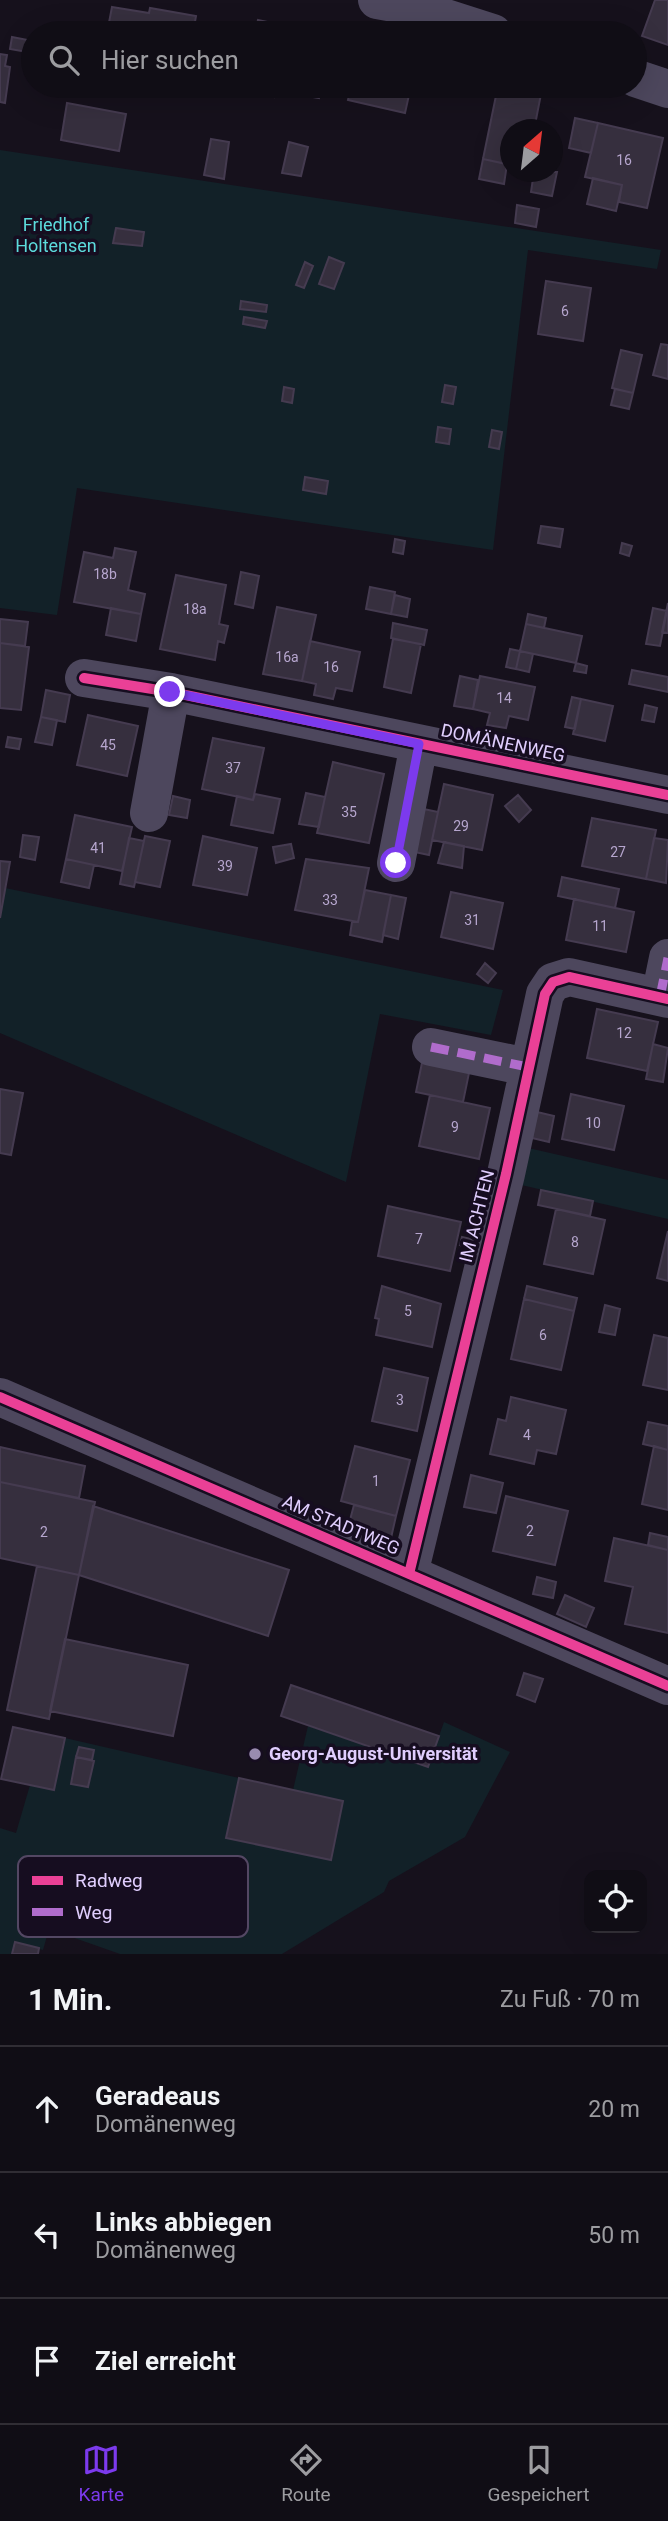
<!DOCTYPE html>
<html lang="de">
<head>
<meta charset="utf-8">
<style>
	:root { --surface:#100d15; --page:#19161e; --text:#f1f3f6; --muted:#9c9ca0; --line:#302d34; --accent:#7c3aed }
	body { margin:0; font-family:Roboto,sans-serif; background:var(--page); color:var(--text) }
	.controls { position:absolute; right:21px; bottom:21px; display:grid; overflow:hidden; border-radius:14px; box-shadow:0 7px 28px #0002 }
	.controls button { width:63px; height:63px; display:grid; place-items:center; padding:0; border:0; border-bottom:2px solid var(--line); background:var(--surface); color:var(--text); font:35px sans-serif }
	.compass { position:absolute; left:500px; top:119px; width:63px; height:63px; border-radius:50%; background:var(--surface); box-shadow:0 7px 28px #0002; rotate:28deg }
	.stop { position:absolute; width:21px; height:21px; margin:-16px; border:5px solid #7c3aed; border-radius:50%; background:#fff }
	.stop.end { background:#7c3aed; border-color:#fff; box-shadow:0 2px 7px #0008 }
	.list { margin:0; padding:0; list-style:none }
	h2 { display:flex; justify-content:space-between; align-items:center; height:91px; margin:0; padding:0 28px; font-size:30px }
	h2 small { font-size:23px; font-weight:400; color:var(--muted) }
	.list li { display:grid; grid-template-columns:46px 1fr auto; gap:21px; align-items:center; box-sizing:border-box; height:126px; padding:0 28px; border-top:2px solid var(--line) }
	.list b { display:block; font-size:26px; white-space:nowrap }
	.list p { margin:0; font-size:23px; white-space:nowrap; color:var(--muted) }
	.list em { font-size:23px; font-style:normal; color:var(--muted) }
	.icon { flex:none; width:38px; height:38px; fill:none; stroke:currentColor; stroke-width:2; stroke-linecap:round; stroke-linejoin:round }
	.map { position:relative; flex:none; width:668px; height:1954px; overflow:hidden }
	.search { position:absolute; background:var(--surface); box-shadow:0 7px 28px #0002; left:21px; right:21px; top:21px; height:77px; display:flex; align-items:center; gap:18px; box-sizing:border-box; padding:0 24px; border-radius:38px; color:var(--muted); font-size:26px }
	.sheet { height:469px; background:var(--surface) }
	nav { display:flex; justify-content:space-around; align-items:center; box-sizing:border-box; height:98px; border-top:2px solid var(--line); background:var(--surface); font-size:19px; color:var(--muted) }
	nav a { display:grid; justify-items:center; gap:4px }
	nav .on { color:var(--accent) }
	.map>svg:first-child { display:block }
	.green { fill:#122128 }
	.building { fill:#362f3e; stroke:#453b50; stroke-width:2 }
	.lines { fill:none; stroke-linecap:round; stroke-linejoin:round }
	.minor { stroke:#4d475d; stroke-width:38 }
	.quiet { stroke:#b06ccc; stroke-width:9; stroke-dasharray:18 9; stroke-linecap:butt }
	.cycleway-casing { stroke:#160d20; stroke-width:15 }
	.cycleway { stroke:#ea4096; stroke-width:10 }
	.route { stroke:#7c3aed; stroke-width:9 }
	.poi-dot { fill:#998caf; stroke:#160d20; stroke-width:2.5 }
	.labels { text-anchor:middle; stroke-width:7; stroke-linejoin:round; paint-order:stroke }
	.number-label { font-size:14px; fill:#b6a6ce }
	.park-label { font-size:18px; fill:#5cdbdc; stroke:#160d20 }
	.street-label { font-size:18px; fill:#e0cefe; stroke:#160d20 }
	.poi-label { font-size:18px; font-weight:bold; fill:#e0cefe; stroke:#160d20; text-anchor:start }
	.key { fill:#160d20; stroke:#534763; stroke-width:2 }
	.key-label { font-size:19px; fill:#e0cefe }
</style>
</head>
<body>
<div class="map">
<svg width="668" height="1954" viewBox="0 0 668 1954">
	<rect width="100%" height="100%" fill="#16111c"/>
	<!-- green -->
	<path class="green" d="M0 150 661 250 657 269 528 250 493 550 77 488 57 615 0 608Z
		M5 888 503 990 491 1035 380 1014 346 1182 0 1033V919Z
		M524 1147 668 1180V1219L517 1184Z
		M444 1722 510 1752 465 1837 389 1881 384 1892 282 1954H120L49 1929 43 1950 15 1942 12 1954H0V1828L16 1833 30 1785 54 1790 65 1738 239 1778 226 1838 330 1860 343 1801 293 1790 308 1726 428 1767Z"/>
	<!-- building -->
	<path class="building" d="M655 0H668V45L642 36Z
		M112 7 149 13 150 8 196 16 193 33H107Z
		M258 20 315 32V33H255Z
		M12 37 33 41V53L10 49Z
		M0 54 7 55 5 66 10 67 5 103 0 102Z
		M244 86H277L274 97 243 90Z
		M277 86H303L301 95 276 89Z
		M303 86H321L319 98 301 95Z
		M321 86H338L337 91Z
		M338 86H351L350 94 337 91Z
		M351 86H411L405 113 348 100Z
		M498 86 541 94 534 130H510V165L483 159Z
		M67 103 126 114 119 151 61 140Z
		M575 118 598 123 591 153 569 148Z
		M598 123 663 138 647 208 619 202 622 185 585 177Z
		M211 139 229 142 224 179 204 175Z
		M289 142 308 147 301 176 282 173Z
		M483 159 507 164 504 184 479 179Z
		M534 172H557L552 196 531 192Z
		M593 178 622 185 616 211 587 204Z
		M517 205 539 209 536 227 515 223Z
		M116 228 144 232 142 246 113 243Z
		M329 257 344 263 334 289 319 284Z
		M305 262 313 266 304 288 296 285Z
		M546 281 591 288 583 341 538 334Z
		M241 301 267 305 266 312 240 309Z
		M244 317 267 321 265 328 243 324Z
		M661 344 668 345V379L653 375Z
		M621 350 642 355 633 393 612 388Z
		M445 385 456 387 453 404 442 402Z
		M284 387 294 389 292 403 282 401Z
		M615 389 633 393 629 409 611 405Z
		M438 427 451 429 449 444 436 442Z
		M492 430 502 432 499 449 489 447Z
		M305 477 328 481 326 494 303 490Z
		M541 526 563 529 560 547 538 543Z
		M395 539 405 541 403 554 393 552Z
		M622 543 632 546 629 556 620 553Z
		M115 548 136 552 128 590 145 594 141 614 74 602 84 552 113 558Z
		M241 572 259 576 253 608 235 604Z
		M176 575 226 585 219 624 228 626 224 643 218 641 215 660 160 649Z
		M370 587 395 592 391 614 366 609Z
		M395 595 410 599 407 617 391 614Z
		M668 603V633L662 632Z
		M277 607 316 615 302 681 263 674Z
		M111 608 141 614 136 641 106 635Z
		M653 608 667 611 660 646 646 644Z
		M528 614 546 618 544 628 526 624Z
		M0 619 28 622 25 646 0 643Z
		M393 623 427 630 424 645 391 638Z
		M526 624 582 636 576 663 520 651Z
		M393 639 421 644 411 693 384 687Z
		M310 641 360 652 352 691 336 688 333 699 314 695 316 684 302 681Z
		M0 643 29 647 21 710 0 708Z
		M510 649 520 651 516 669 506 667Z
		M520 651 533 654 529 672 516 669Z
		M576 663 587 666 586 673 574 671Z
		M632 670 668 677V692L629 684Z
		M460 676 478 680 473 709 454 706Z
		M480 676 535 687 528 720 509 716 506 728 487 725 490 713 473 709Z
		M46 690 70 695 65 722 41 717Z
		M572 697 581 699 575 729 565 727Z
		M581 699 613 706 605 741 573 734Z
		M645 705 657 708 654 722 642 720Z
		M88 715 138 726 127 776 77 765Z
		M41 717 57 720 52 745 35 742Z
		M8 737 21 739 19 749 6 747Z
		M213 738 264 748 253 800 202 789Z
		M333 762 384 774 369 843 317 833Z
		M444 784 493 795 482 850 432 840Z
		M306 793 325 797 319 827 299 824Z
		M255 794 280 799 273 833 231 825 237 796 253 800Z
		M518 795 531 810 519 822 505 806Z
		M173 796 190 800 187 818 169 815Z
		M419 808 438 812 429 855 410 851Z
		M75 815 132 827 122 871 66 859Z
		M592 818 656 830 646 879 582 866Z
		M23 835 39 837 35 860 20 857Z
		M145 836 170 841 160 887 135 882Z
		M203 836 257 848 247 895 193 885Z
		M129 838 144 841 134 887 120 884Z
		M654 838 668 840 666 883 646 879Z
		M444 842 464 846 462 868 438 863Z
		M291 844 294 858 276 863 273 847Z
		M66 859 94 865 89 888 61 882Z
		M306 859 369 868 358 922 295 910Z
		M0 861 10 862 0 918Z
		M562 877 619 889 615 908 558 896Z
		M365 890 391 895 382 942 350 935 352 922H358Z
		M451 892 503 903 493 949 441 937Z
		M391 895 406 898 398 939 383 935Z
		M574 899 634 912 626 952 566 940Z
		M485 963 496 973 488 983 477 974Z
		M597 1009 658 1022 647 1071 587 1058Z
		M653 1044 668 1048 663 1082 646 1079Z
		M423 1058 470 1068 463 1102 416 1092Z
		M0 1089 23 1093 11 1155 0 1153Z
		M571 1094 624 1106 614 1150 562 1139Z
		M430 1095 490 1108 479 1159 419 1146Z
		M537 1112 554 1116 549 1142 532 1138Z
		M541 1190 593 1201 590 1216 538 1205Z
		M388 1206 461 1222 450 1271 378 1256Z
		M556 1209 605 1220 593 1274 544 1264Z
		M668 1231V1281L657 1278Z
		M462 1237 471 1239 469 1248 460 1245Z
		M382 1286 441 1304 432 1347 376 1335 379 1319 375 1318Z
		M527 1286 577 1298 574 1311 524 1299Z
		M524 1299 574 1311 561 1370 511 1359Z
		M605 1305 620 1309 615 1335 599 1332Z
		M654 1335 668 1338V1390L643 1385Z
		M384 1368 428 1378 417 1431 372 1421Z
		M511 1397 566 1410 556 1454 537 1450 534 1464 490 1454 498 1419 506 1421Z
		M648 1422 668 1426V1450L643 1444Z
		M355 1446 410 1460 396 1516 341 1501Z
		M654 1446 668 1450V1510L642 1504Z
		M0 1447 85 1466 79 1498 0 1482Z
		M471 1475 503 1483 496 1513 464 1507Z
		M0 1482 95 1502 79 1575 0 1558Z
		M506 1496 568 1511 555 1565 493 1551Z
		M354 1505 396 1516 391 1538 350 1520Z
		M93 1506 289 1570 268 1636 79 1575Z
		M650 1533 668 1537V1550L648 1545Z
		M614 1538 668 1550V1633L625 1624 633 1587 605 1581Z
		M37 1566 79 1575 49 1719 7 1710Z
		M537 1577 556 1582 553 1598 533 1594Z
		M565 1595 594 1608 586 1627 557 1614Z
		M65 1639 188 1665 173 1736 50 1711Z
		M524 1673 543 1679 535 1702 517 1695Z
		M291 1685 439 1736 428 1767 281 1716Z
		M13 1727 65 1738 54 1790 1 1779Z
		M79 1747 94 1750 92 1760 76 1757Z
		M76 1757 94 1761 88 1787 71 1784Z
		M239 1778 343 1801 331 1860 226 1838Z
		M15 1942 39 1948 38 1954H12Z"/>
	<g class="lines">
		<!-- minor -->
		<path class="minor" d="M377 0 405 5 493 33
			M635 78 668 89
			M84 678 171 692 668 795
			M149 813 171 692
			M396 863 419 744
			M660 997 668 958
			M431 1047 528 1067
			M0 1397 668 1686
			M409 1574 506 1174 545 994 553 982 569 977 668 999"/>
		<!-- quiet -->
		<path class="quiet" d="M660 997 668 958
			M431 1047 528 1067"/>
		<!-- cycleway casing -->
		<g class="cycleway-casing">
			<path id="cycleway" d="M84 678 171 692 668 795
				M0 1397 668 1686
				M409 1574 506 1174 545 994 553 982 569 977 668 999"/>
		</g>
		<!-- cycleway -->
		<use href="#cycleway" class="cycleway"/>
	</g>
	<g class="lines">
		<!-- route -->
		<path class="route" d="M170 692 419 744 396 863"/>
	</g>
	<!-- markers -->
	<circle class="poi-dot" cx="255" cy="1754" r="7"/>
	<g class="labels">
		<!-- number labels -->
		<g class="number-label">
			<text x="624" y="165">16</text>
			<text x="565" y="316">6</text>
			<text x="105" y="579">18b</text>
			<text x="195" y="614">18a</text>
			<text x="287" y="662">16a</text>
			<text x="331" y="672">16</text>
			<text x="504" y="703">14</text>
			<text x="108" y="750">45</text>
			<text x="233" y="773">37</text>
			<text x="349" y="817">35</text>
			<text x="461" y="831">29</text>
			<text x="98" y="853">41</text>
			<text x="618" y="857">27</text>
			<text x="225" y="871">39</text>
			<text x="330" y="905">33</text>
			<text x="472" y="925">31</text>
			<text x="600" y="931">11</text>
			<text x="624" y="1038">12</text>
			<text x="593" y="1128">10</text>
			<text x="455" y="1132">9</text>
			<text x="419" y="1244">7</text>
			<text x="575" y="1247">8</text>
			<text x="408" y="1316">5</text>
			<text x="543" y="1340">6</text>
			<text x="400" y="1405">3</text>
			<text x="527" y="1440">4</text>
			<text x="376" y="1486">1</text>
			<text x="530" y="1536">2</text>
			<text x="44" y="1537">2</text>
		</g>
		<!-- park labels -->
		<g class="park-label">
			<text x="56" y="231">Friedhof<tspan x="56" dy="21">Holtensen</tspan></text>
		</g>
		<!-- street labels -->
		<g class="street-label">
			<text transform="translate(503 743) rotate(12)" y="6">DOMÄNENWEG</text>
			<text transform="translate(477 1216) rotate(-76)" y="6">IM ACHTEN</text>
			<text transform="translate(341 1525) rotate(23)" y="6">AM STADTWEG</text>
		</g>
		<!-- poi labels -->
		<g class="poi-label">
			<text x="269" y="1760">Georg-August-Universität</text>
		</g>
	</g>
	<!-- legend -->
	<rect x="18" y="1856" width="230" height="81" rx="10" class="key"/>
	<rect x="32" y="1876" width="31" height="9" fill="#ea4096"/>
	<rect x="32" y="1908" width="31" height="8" fill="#b06ccc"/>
	<g class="key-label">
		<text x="75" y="1887">Radweg</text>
		<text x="75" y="1919">Weg</text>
	</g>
</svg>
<div class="controls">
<button><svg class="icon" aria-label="locate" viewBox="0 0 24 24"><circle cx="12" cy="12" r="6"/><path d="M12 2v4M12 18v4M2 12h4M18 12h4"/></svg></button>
</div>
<svg class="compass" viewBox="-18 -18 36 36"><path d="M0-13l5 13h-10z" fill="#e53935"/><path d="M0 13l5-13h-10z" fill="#9c9ca0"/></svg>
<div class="stop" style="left:396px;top:863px"></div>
<div class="stop end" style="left:170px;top:692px"></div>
<div class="search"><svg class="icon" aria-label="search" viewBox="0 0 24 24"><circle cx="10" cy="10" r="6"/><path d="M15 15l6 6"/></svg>Hier suchen</div>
</div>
<section class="sheet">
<h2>1 Min.<small>Zu Fuß · 70 m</small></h2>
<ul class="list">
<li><svg class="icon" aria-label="ahead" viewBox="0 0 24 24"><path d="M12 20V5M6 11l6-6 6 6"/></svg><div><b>Geradeaus</b><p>Domänenweg</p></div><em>20 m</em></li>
<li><svg class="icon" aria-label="left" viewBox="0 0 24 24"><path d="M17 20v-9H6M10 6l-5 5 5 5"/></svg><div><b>Links abbiegen</b><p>Domänenweg</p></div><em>50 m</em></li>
<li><svg class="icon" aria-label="arrive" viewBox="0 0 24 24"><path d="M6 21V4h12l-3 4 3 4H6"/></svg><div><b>Ziel erreicht</b></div></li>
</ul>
</section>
<nav>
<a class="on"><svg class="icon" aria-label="map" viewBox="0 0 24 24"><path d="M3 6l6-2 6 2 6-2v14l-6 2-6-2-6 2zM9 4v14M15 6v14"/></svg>Karte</a>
<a><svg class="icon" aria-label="directions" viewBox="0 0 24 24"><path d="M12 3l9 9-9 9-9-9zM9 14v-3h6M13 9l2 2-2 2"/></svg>Route</a>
<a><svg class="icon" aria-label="saved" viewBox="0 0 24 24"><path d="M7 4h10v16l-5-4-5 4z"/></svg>Gespeichert</a>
</nav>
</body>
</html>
